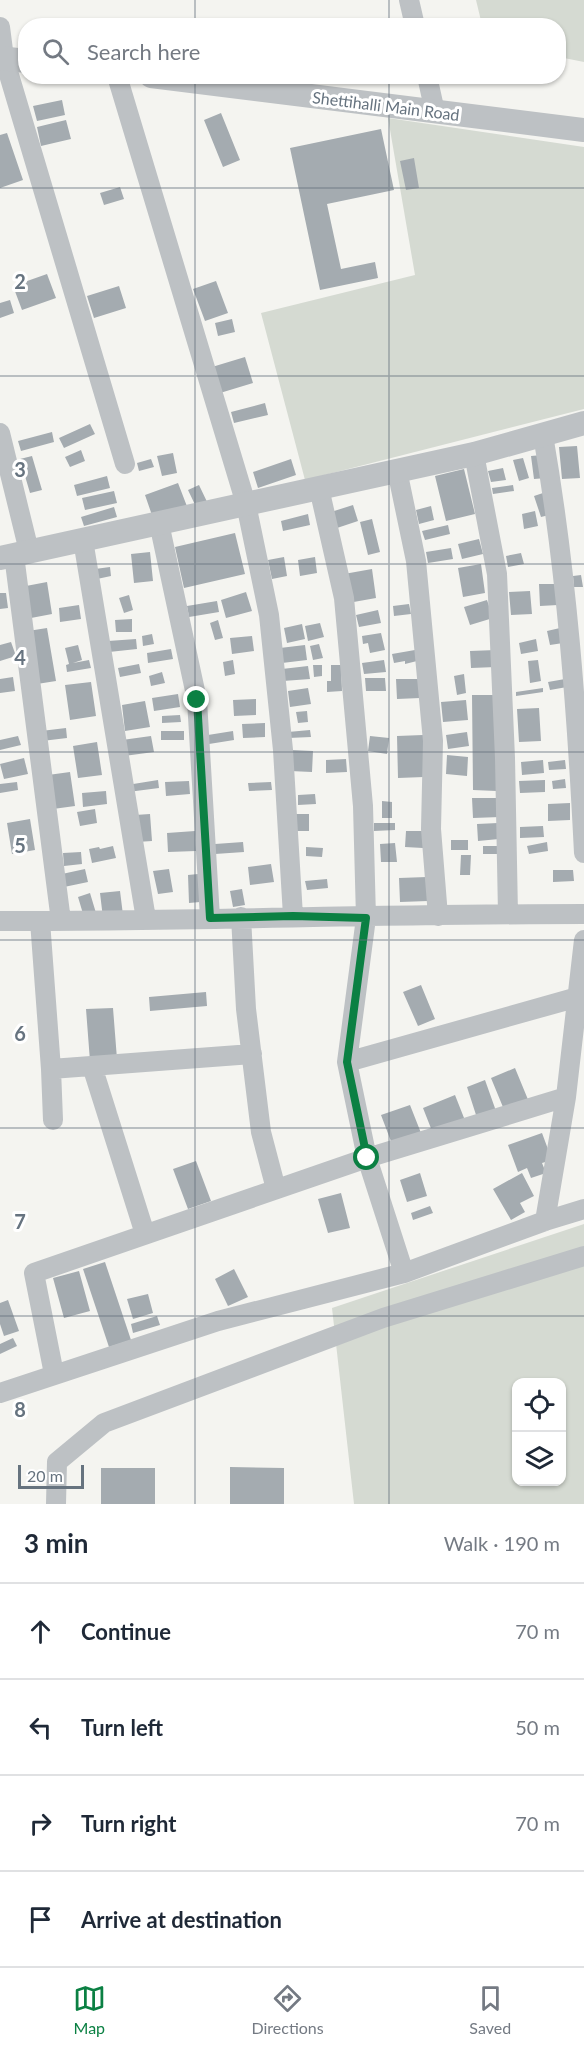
<!DOCTYPE html>
<html lang="en">
<head>
<meta charset="utf-8">
<style>
	:root { --surface:#fff; --page:#f6f6f7; --text:#1f2937; --muted:#747a83; --line:#e0e1e3; --accent:#0b8043 }
	body { margin:0; font-family:Lato,sans-serif; background:var(--page); color:var(--text) }
	.controls { position:absolute; right:18px; bottom:18px; display:grid; overflow:hidden; border-radius:12px; box-shadow:0 2px 4px #0004 }
	.controls button { width:54px; height:54px; display:grid; place-items:center; padding:0; border:0; border-bottom:2px solid var(--line); background:var(--surface); color:var(--text); font:30px sans-serif }
	.scale { position:absolute; left:18px; bottom:15px; width:66px; box-sizing:border-box; padding-left:6px; border:3px solid #66737f; border-top:0; font-size:16px; line-height:21px; white-space:nowrap; color:#66737f; -webkit-text-stroke:4px #fff; paint-order:stroke }
	.stop { position:absolute; width:18px; height:18px; margin:-14px; border:4px solid #0b8043; border-radius:50%; background:#fff }
	.stop.end { background:#0b8043; border-color:#fff; box-shadow:0 2px 6px #0008 }
	.list { margin:0; padding:0; list-style:none }
	h2 { display:flex; justify-content:space-between; align-items:center; height:78px; margin:0; padding:0 24px; font-size:26px }
	h2 small { font-size:20px; font-weight:400; color:var(--muted) }
	.list li { display:grid; grid-template-columns:39px 1fr auto; gap:18px; align-items:center; box-sizing:border-box; height:96px; padding:0 24px; border-top:2px solid var(--line) }
	.list b { display:block; font-size:22px; white-space:nowrap }
	.list em { font-size:20px; font-style:normal; color:var(--muted) }
	.icon { flex:none; width:33px; height:33px; fill:none; stroke:currentColor; stroke-width:2; stroke-linecap:round; stroke-linejoin:round }
	.map { position:relative; flex:none; width:584px; height:1504px; overflow:hidden }
	.search { position:absolute; background:var(--surface); box-shadow:0 2px 4px #0004; left:18px; right:18px; top:18px; height:66px; display:flex; align-items:center; gap:15px; box-sizing:border-box; padding:0 21px; border-radius:24px; color:var(--muted); font-size:22px }
	.sheet { height:462px; background:var(--surface) }
	nav { display:flex; justify-content:space-around; align-items:center; box-sizing:border-box; height:84px; border-top:2px solid var(--line); background:var(--surface); font-size:16px; color:var(--muted) }
	nav a { display:grid; justify-items:center; gap:3px }
	nav .on { color:var(--accent) }
	.map>svg:first-child { display:block }
	.green { fill:#d5dad2; fill-rule:evenodd }
	.building { fill:#a4abb0 }
	.lines { fill:none; stroke-linecap:round; stroke-linejoin:round }
	.minor { stroke:#bdc1c4; stroke-width:20 }
	.tertiary { stroke:#bdc1c4; stroke-width:24 }
	.route { stroke:#0b8043; stroke-width:8 }
	.grid { fill:none; stroke:#66737f; stroke-width:1.5; stroke-opacity:0.55 }
	.labels { text-anchor:middle; stroke-width:6; stroke-linejoin:round; paint-order:stroke }
	.street-label { font-size:16px; fill:#66737f; stroke:#fff }
	.grid-label { font-size:20px; text-anchor:middle; font-weight:bold; fill:#66737f; stroke:#fff; stroke-width:6; stroke-linejoin:round; paint-order:stroke }
</style>
</head>
<body>
<div class="map">
<svg width="584" height="1504" viewBox="0 0 584 1504">
	<rect width="100%" height="100%" fill="#f4f4f0"/>
	<!-- green -->
	<path class="green" d="M476 0H584V62L559 57 558 26 482 25Z
		M388 118 584 147V409L305 480 261 313 415 275Z
		M584 1224V1504H354L332 1308ZM516 1382H562V1482H516Z"/>
	<!-- building -->
	<path class="building" d="M62 100 65 115 37 121 33 106Z
		M221 113 240 160 223 167 204 120Z
		M66 120 71 139 41 146 37 127Z
		M381 129 394 190 327 204 341 269 375 262 378 278 320 290 290 148Z
		M7 133 23 180 0 188V135Z
		M414 158 419 188 406 190 400 161Z
		M120 187 124 199 104 205 100 193Z
		M47 274 56 298 22 310 13 286Z
		M216 281 228 313 205 321 193 289Z
		M119 286 126 308 94 318 87 296Z
		M10 300 14 313 0 318V303Z
		M232 319 235 332 218 336 215 323Z
		M245 357 253 383 220 393 212 367Z
		M265 403 268 415 234 423 231 412Z
		M90 424 95 434 64 448 59 438Z
		M52 432 54 442 21 451 18 441Z
		M577 446 580 478 562 479 559 447Z
		M81 450 85 461 70 467 65 457Z
		M173 453 177 473 162 476 157 456Z
		M542 455 546 478 534 479 531 456Z
		M32 456 42 490 30 493 20 459Z
		M523 458 529 478 519 481 513 460Z
		M151 459 154 467 139 471 137 463Z
		M291 459 296 475 258 488 253 472Z
		M503 468 506 480 491 482 488 471Z
		M464 469 475 514 446 521 435 476Z
		M107 476 110 488 77 496 74 485Z
		M178 483 188 509 154 521 145 495Z
		M199 485 209 506 198 511 188 490Z
		M513 485 514 491 493 494 492 488Z
		M114 491 117 503 85 510 82 498Z
		M543 493 549 515 541 517 534 496Z
		M353 505 358 521 337 528 331 512Z
		M431 506 434 520 419 524 416 510Z
		M114 507 117 517 84 526 81 517Z
		M535 511 538 526 524 529 522 514Z
		M308 514 310 525 283 531 281 521Z
		M372 519 380 552 368 555 360 522Z
		M448 525 450 534 425 540 422 531Z
		M235 533 245 574 184 588 175 547Z
		M479 539 483 554 462 559 458 544Z
		M451 548 453 559 428 563 426 552Z
		M150 552 153 581 134 583 131 554Z
		M521 553 524 564 508 567 506 556Z
		M284 557 287 576 272 579 268 560Z
		M315 557 317 573 300 576 298 560Z
		M481 564 485 593 463 597 458 568Z
		M110 567 111 576 97 579 95 569Z
		M372 569 376 598 348 603 344 574Z
		M581 575 583 587H574L573 576Z
		M47 582 52 614 31 618 26 586Z
		M539 584H557L558 605 540 606Z
		M530 591 532 614 511 615 509 592Z
		M246 592 252 611 226 618 221 600Z
		M0 593H6L8 608 0 609Z
		M129 595 133 610 124 613 119 598Z
		M487 600 493 618 470 625 464 607Z
		M217 601 219 612 189 617 187 606Z
		M409 604 411 614 394 616 393 606Z
		M79 605 81 619 60 622 59 608Z
		M378 610 381 623 359 627 356 615Z
		M132 619V632H116L115 620Z
		M218 620 223 638 215 640 210 623Z
		M320 623 324 637 308 641 305 626Z
		M302 624 305 639 287 643 284 628Z
		M47 628 56 681 37 684 28 631Z
		M560 628 563 643 550 645 547 631Z
		M381 633 385 650 370 653 368 643 363 644 362 636Z
		M152 634 154 644 143 646 142 636Z
		M252 636 254 651 232 654 230 638Z
		M136 639 137 649 109 652 108 641Z
		M536 639 538 651 521 654 519 643Z
		M11 642 16 656 0 661V645Z
		M319 644 323 658 313 660 310 646Z
		M78 645 82 660 73 663 89 660 91 668 67 672 66 665 69 664 65 648Z
		M305 645 307 660 282 663 280 648Z
		M171 649 173 659 148 663 147 653Z
		M415 650 417 661 405 664V661L394 663 392 654Z
		M496 650V667L471 668 470 651Z
		M233 660 235 674 225 676 223 662Z
		M384 660 386 672 364 674 362 663Z
		M538 660 541 681 530 683 528 661Z
		M139 664 141 673 120 677 118 668Z
		M313 665H322V676L314 677Z
		M331 665H341L342 691 327 692V681H331Z
		M308 666 310 679 283 681 282 669Z
		M162 672 165 683 151 686 149 676Z
		M464 674 466 693 457 695 454 676Z
		M13 677 15 691 0 693V679Z
		M365 678H385L386 691H366Z
		M396 679H419L420 698 397 699Z
		M565 679 567 687 550 690 548 682Z
		M91 682 96 716 70 720 65 685Z
		M308 688 311 704 290 707 288 691Z
		M543 688V692L516 696V692Z
		M178 694 180 707 154 711 152 698Z
		M472 695H497V791L473 790Z
		M256 699V715L234 716 233 700Z
		M466 700 468 720 443 722 441 702Z
		M145 701 150 727 125 731 122 705Z
		M539 708 541 741 519 742 517 709Z
		M307 711 308 722 298 723 296 712Z
		M180 715 181 722 162 723V716Z
		M265 723V737L243 738 242 724Z
		M66 728 67 738 42 741 41 731Z
		M310 730 311 737 288 738V732Z
		M161 731H184V740H161Z
		M233 731 234 740 209 744 208 735Z
		M467 732 469 746 448 749 446 735Z
		M423 735 424 777 398 778 397 736Z
		M18 736 21 745 0 750V740Z
		M151 736 154 752 124 756 122 740Z
		M370 736 389 738 387 754 368 751Z
		M97 742 102 775 78 778 73 746Z
		M291 750 313 751 312 772 290 771Z
		M447 755 468 757 467 776 446 774Z
		M24 758 28 774 4 779 0 764Z
		M346 759 347 772 326 773V760Z
		M543 760 544 773 522 775 521 762Z
		M565 760 566 769 549 770 548 762Z
		M70 772 75 806 53 809 48 775Z
		M565 779 566 788 553 789 552 781Z
		M158 780 159 788 128 792 127 785Z
		M545 780V792L520 793 519 781Z
		M189 781 190 794 166 796 165 782Z
		M17 782 18 790 0 793V784Z
		M271 782 272 790 249 791 248 783Z
		M106 791 107 804 83 807 82 793Z
		M315 794 316 804 298 805V795Z
		M472 798H500V817L473 818Z
		M382 801 392 802V818H382Z
		M570 803V820L548 821V804Z
		M95 809 97 823 80 826 77 812Z
		M150 814 152 841 137 842 135 815Z
		M296 814H309V831H297Z
		M30 819 35 850 12 854 7 823Z
		M374 823H395V830L374 831Z
		M498 823 499 839 478 841 477 824Z
		M543 826 544 837 520 838V827Z
		M195 831 196 851 168 852 167 833Z
		M406 831H423V848L405 847Z
		M451 840H468V850H451Z
		M243 842 244 852 215 854V844Z
		M547 842 548 851 529 854 527 846Z
		M395 843 397 862H381L380 844Z
		M113 846 116 858 92 863 89 849 99 847 100 849Z
		M483 846H500L501 854H483Z
		M306 847 323 848 322 857 306 856Z
		M81 852 82 864 64 866 63 853Z
		M461 855H471L470 875H460Z
		M271 864 274 882 250 885 248 867Z
		M85 869 88 882 64 887 62 874Z
		M169 869 173 892 158 894 153 871Z
		M553 870H573L574 881 553 882Z
		M198 874 200 902 189 903 188 875Z
		M427 877 428 901 400 902 399 878Z
		M327 879 328 888 307 890 305 881Z
		M242 889 245 905 233 907 230 891Z
		M120 891 123 915 103 918 100 893Z
		M90 893 96 913 84 917 78 897Z
		M421 985 435 1019 418 1026 403 992Z
		M206 992 207 1006 150 1011 149 997Z
		M113 1008 117 1059 90 1061 86 1009Z
		M515 1068 529 1102 505 1112 491 1078Z
		M485 1080 496 1111 477 1118 467 1087Z
		M455 1095 466 1123 434 1136 423 1108Z
		M410 1105 421 1133 392 1144 381 1115Z
		M542 1133 552 1160 542 1163 546 1173 531 1178 527 1168 518 1172 508 1145Z
		M196 1161 211 1201 188 1209 173 1169Z
		M420 1173 427 1196 407 1202 400 1180Z
		M522 1173 534 1196 520 1203 525 1212 511 1220 493 1189Z
		M341 1193 350 1228 328 1233 318 1199Z
		M430 1206 433 1213 413 1220 411 1213Z
		M105 1262 131 1340 109 1347 83 1269Z
		M234 1269 248 1297 228 1306 215 1279Z
		M79 1271 90 1311 64 1318 53 1278Z
		M148 1294 153 1313 133 1319 127 1299Z
		M8 1300 19 1331 4 1336 0 1324V1303Z
		M157 1316 160 1325 133 1333 131 1324Z
		M13 1338 17 1346 0 1354V1344Z
		M230 1467 284 1468V1504H230Z
		M101 1468H155V1504H101Z"/>
	<g class="lines">
		<!-- minor -->
		<path class="minor" d="M409 0 415 26
			M0 27 4 58 125 464
			M117 76 246 504 269 615 283 750 293 916
			M427 76 435 112
			M0 433 29 551
			M543 435C567 573 577 713 584 853
			M474 454 497 574 505 758 508 914
			M397 470 416 561 433 741 431 829 438 916
			M319 488 344 598 363 806 366 918 347 1062
			M159 523 197 700 210 918
			M83 540 146 919
			M14 555 61 921
			M241 917 246 1009 261 1132 276 1189
			M0 921C195 921 389 914 584 914
			M40 921 51 1069 252 1054
			M92 1066 145 1234
			M51 1069 53 1120
			M566 1097 367 1158 347 1062 578 997
			M545 1221 566 1097 584 940
			M54 1374 34 1273 367 1158 404 1273
			M0 1393 218 1321 404 1273 545 1221 584 1209
			M56 1504 57 1462 104 1423 383 1318 584 1256"/>
		<!-- tertiary -->
		<path class="tertiary" d="M0 58 26 61
			M151 76 584 130
			M0 558 474 454 584 423"/>
	</g>
	<g class="lines">
		<!-- route -->
		<path class="route" d="M197 700 210 918 293 916 366 918 347 1062 367 1158"/>
	</g>
	<!-- grid -->
	<path class="grid" d="M195 0V26M389 0V26M195 76V1504M389 76V1504M0 188H584M0 376H584M0 564H584M0 752H584M0 940H584M0 1128H584M0 1316H584"/>
	<g class="labels">
		<!-- street labels -->
		<g class="street-label">
			<text transform="translate(386 106) rotate(7)" y="6">Shettihalli Main Road</text>
		</g>
	</g>
	<g class="grid-label">
		<text x="20" y="289">2</text>
		<text x="20" y="477">3</text>
		<text x="20" y="665">4</text>
		<text x="20" y="853">5</text>
		<text x="20" y="1041">6</text>
		<text x="20" y="1229">7</text>
		<text x="20" y="1417">8</text>
	</g>
</svg>
<div class="controls">
<button><svg class="icon" aria-label="locate" viewBox="0 0 24 24"><circle cx="12" cy="12" r="6"/><path d="M12 2v4M12 18v4M2 12h4M18 12h4"/></svg></button>
<button><svg class="icon" aria-label="layers" viewBox="0 0 24 24"><path d="M12 4l9 5-9 5-9-5zM3 14l9 5 9-5"/></svg></button>
</div>
<div class="scale">20 m</div>
<div class="stop" style="left:367px;top:1158px"></div>
<div class="stop end" style="left:197px;top:700px"></div>
<div class="search"><svg class="icon" aria-label="search" viewBox="0 0 24 24"><circle cx="10" cy="10" r="6"/><path d="M15 15l6 6"/></svg>Search here</div>
</div>
<section class="sheet">
<h2>3 min<small>Walk · 190 m</small></h2>
<ul class="list">
<li><svg class="icon" aria-label="ahead" viewBox="0 0 24 24"><path d="M12 20V5M6 11l6-6 6 6"/></svg><div><b>Continue</b></div><em>70 m</em></li>
<li><svg class="icon" aria-label="left" viewBox="0 0 24 24"><path d="M17 20v-9H6M10 6l-5 5 5 5"/></svg><div><b>Turn left</b></div><em>50 m</em></li>
<li><svg class="icon" aria-label="right" viewBox="0 0 24 24"><path d="M7 20v-9h11M14 6l5 5-5 5"/></svg><div><b>Turn right</b></div><em>70 m</em></li>
<li><svg class="icon" aria-label="arrive" viewBox="0 0 24 24"><path d="M6 21V4h12l-3 4 3 4H6"/></svg><div><b>Arrive at destination</b></div></li>
</ul>
</section>
<nav>
<a class="on"><svg class="icon" aria-label="map" viewBox="0 0 24 24"><path d="M3 6l6-2 6 2 6-2v14l-6 2-6-2-6 2zM9 4v14M15 6v14"/></svg>Map</a>
<a><svg class="icon" aria-label="directions" viewBox="0 0 24 24"><path d="M12 3l9 9-9 9-9-9zM9 14v-3h6M13 9l2 2-2 2"/></svg>Directions</a>
<a><svg class="icon" aria-label="saved" viewBox="0 0 24 24"><path d="M7 4h10v16l-5-4-5 4z"/></svg>Saved</a>
</nav>
</body>
</html>
